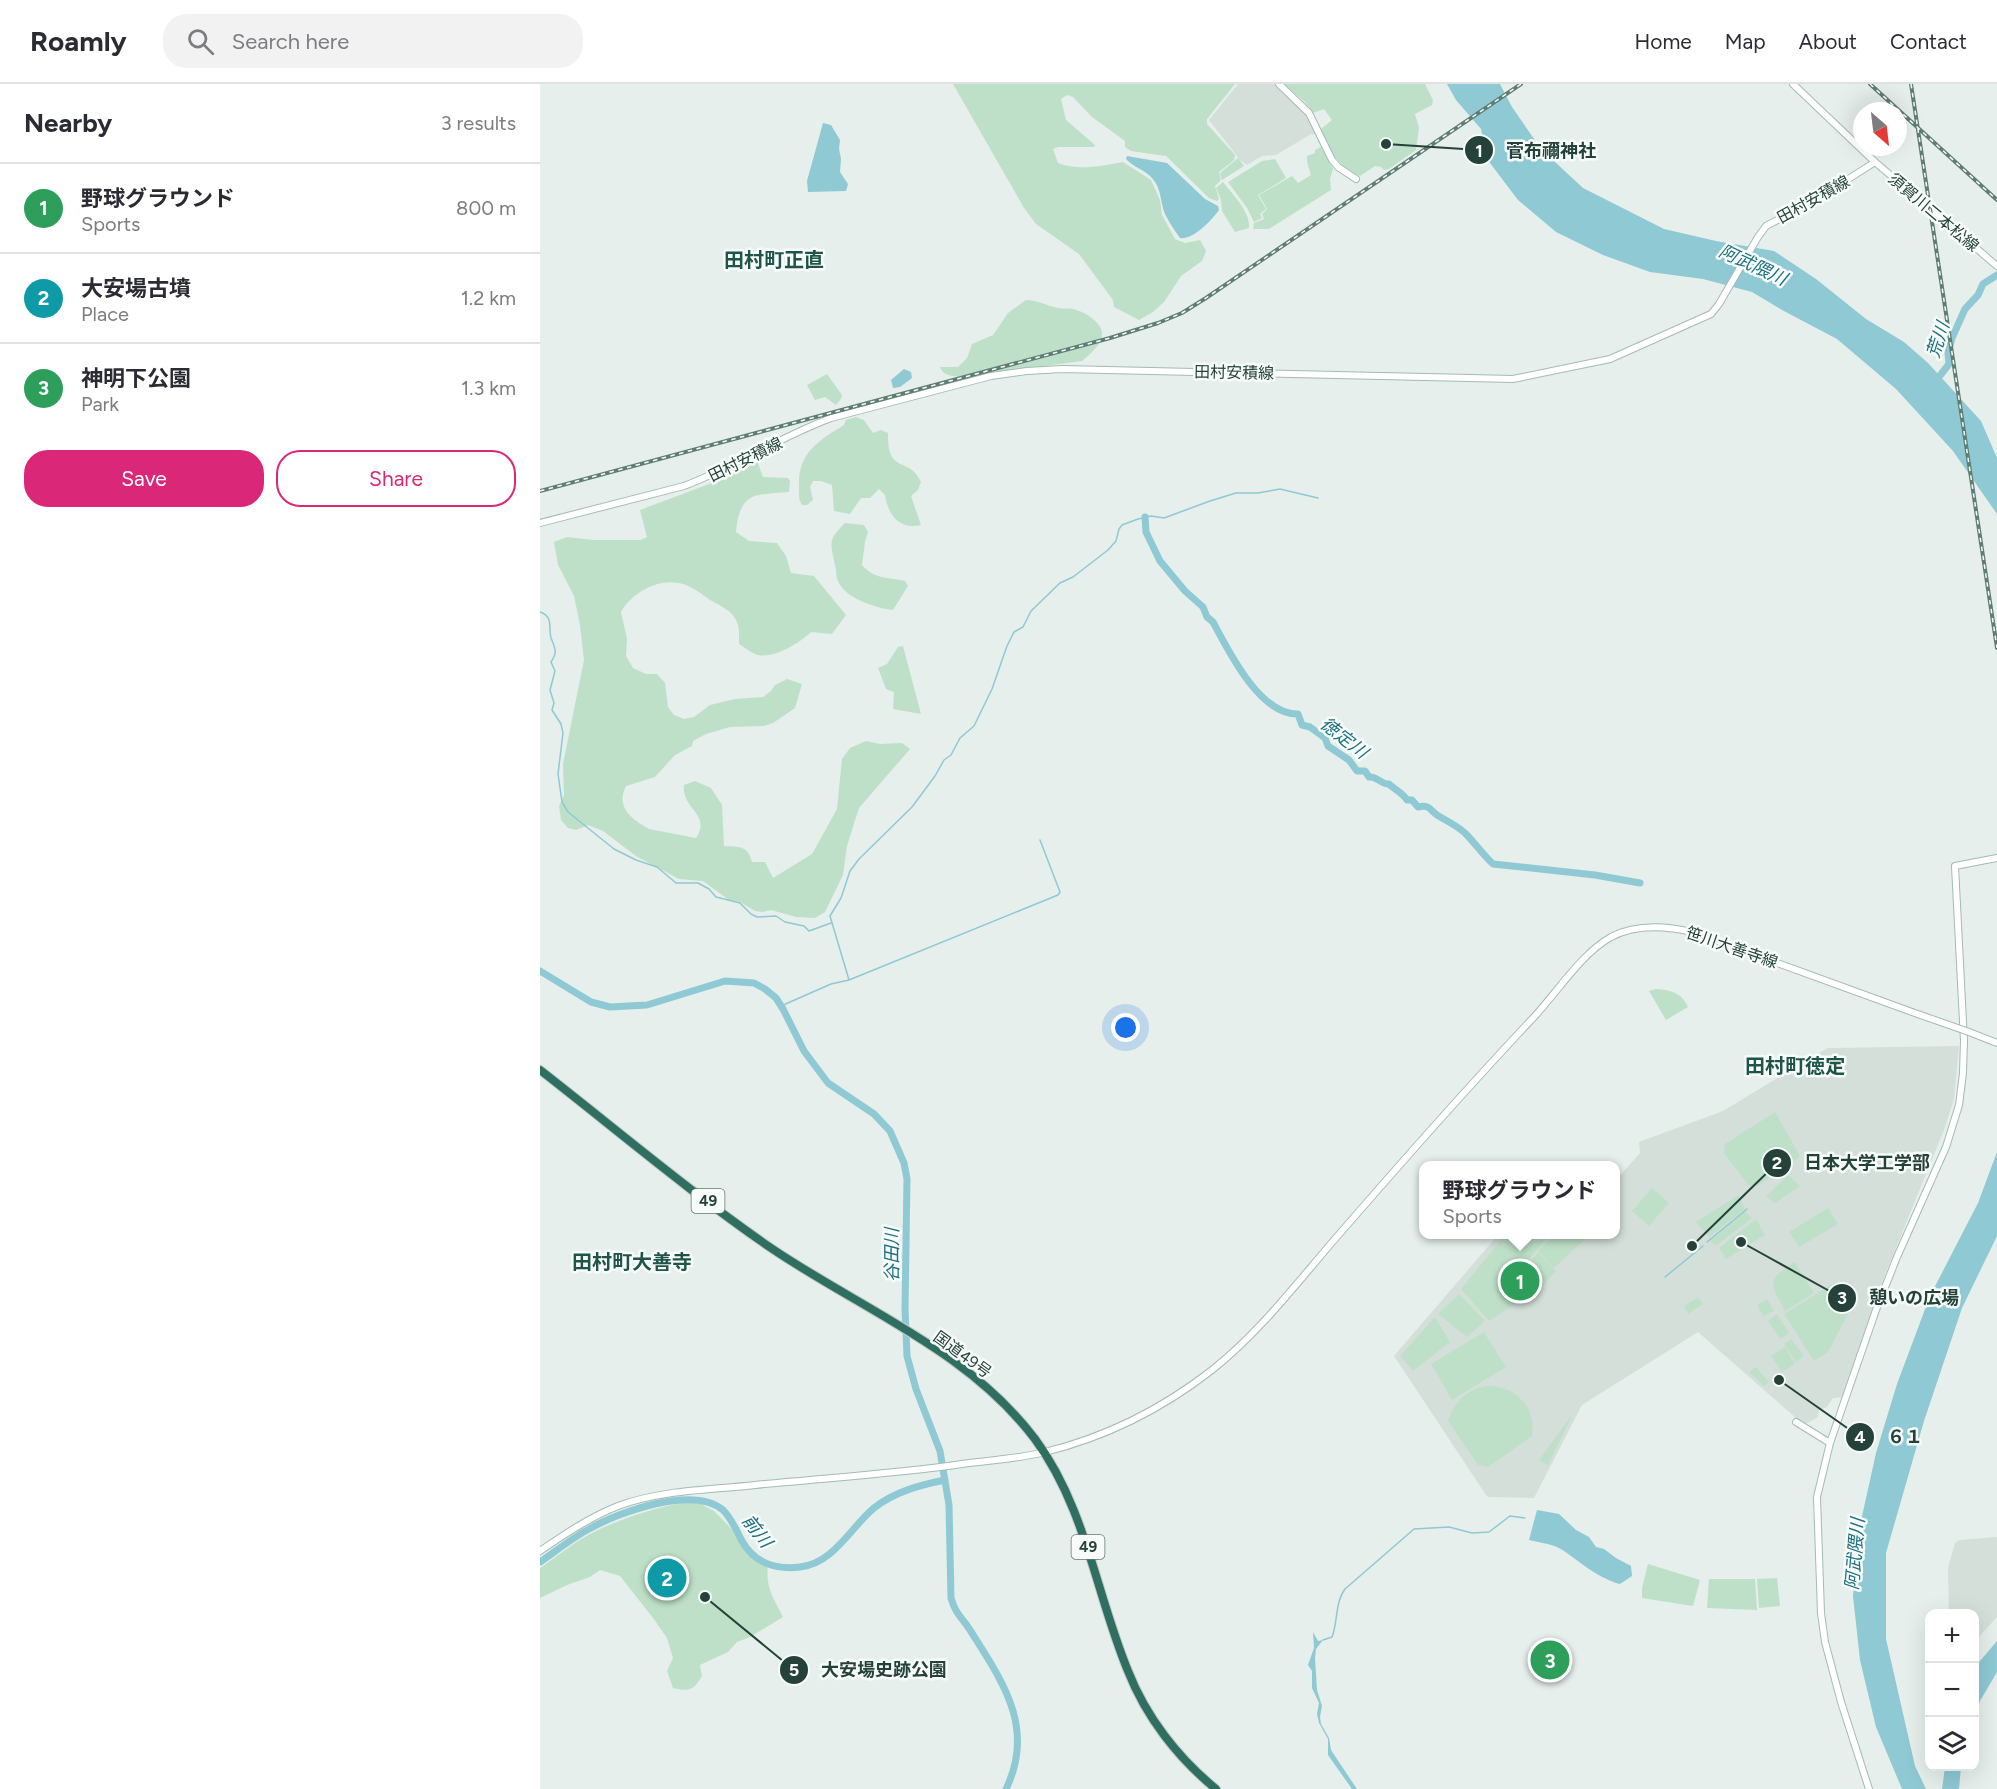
<!DOCTYPE html>
<html lang="en">
<head>
<meta charset="utf-8">
<style>
	:root { --surface:#fff; --page:#f2f2f3; --text:#2b2b33; --muted:#7c7c81; --line:#e1e1e2; --accent:#db2777 }
	body { margin:0; font-family:Figtree,"Noto Sans JP",sans-serif; background:var(--page); color:var(--text) }
	.controls { position:absolute; right:18px; bottom:18px; display:grid; overflow:hidden; border-radius:12px; box-shadow:0 6px 24px #0002 }
	.controls button { width:54px; height:54px; display:grid; place-items:center; padding:0; border:0; border-bottom:2px solid var(--line); background:var(--surface); color:var(--text); font:30px sans-serif }
	.compass { position:absolute; left:1313px; top:18px; width:54px; height:54px; border-radius:50%; background:var(--surface); box-shadow:0 6px 24px #0002; rotate:152deg }
	.you { position:absolute; left:586px; top:944px; width:21px; height:21px; margin:-15px; border:4px solid #fff; border-radius:50%; background:#1a73e8; box-shadow:0 0 0 9px #1a73e833 }
	.badge { display:grid; place-items:center; width:39px; height:39px; border-radius:50%; background:var(--accent); color:#fff; font-size:20px; font-weight:700 }
	.pin { position:absolute; translate:-50% -50%; border:3px solid #fff; box-shadow:0 2px 6px #0006 }
	.popup { position:absolute; left:879px; top:1077px; width:201px; height:78px; box-sizing:border-box; display:grid; place-content:center; border-radius:12px; background:var(--surface); filter:drop-shadow(0 2px 4px #0005); font-size:20px; white-space:nowrap; color:var(--muted) }
	.popup b { font-size:22px; color:var(--text) }
	.popup::after { content:''; position:absolute; left:50%; top:100%; margin-left:-12px; border:12px solid transparent; border-top-color:var(--surface) }
	.list { margin:0; padding:0; list-style:none }
	h2 { display:flex; justify-content:space-between; align-items:center; height:78px; margin:0; padding:0 24px; font-size:26px }
	h2 small { font-size:20px; font-weight:400; color:var(--muted) }
	.list li { display:grid; grid-template-columns:39px 1fr auto; gap:18px; align-items:center; box-sizing:border-box; height:90px; padding:0 24px; border-top:2px solid var(--line) }
	.list b { display:block; font-size:22px; white-space:nowrap }
	.list p { margin:0; font-size:20px; white-space:nowrap; color:var(--muted) }
	.list em { font-size:20px; font-style:normal; color:var(--muted) }
	.actions { display:flex; gap:12px; padding:18px 24px }
	.actions a { flex:1; padding:14px 0; border:2px solid var(--accent); border-radius:24px; text-align:center; font-size:21px; color:var(--accent) }
	.actions .main { background:var(--accent); color:#fff }
	.icon { flex:none; width:33px; height:33px; fill:none; stroke:currentColor; stroke-width:2; stroke-linecap:round; stroke-linejoin:round }
	.map { position:relative; flex:none; width:1457px; height:1705px; overflow:hidden }
	header { display:flex; align-items:center; gap:36px; box-sizing:border-box; height:84px; padding:0 30px; background:var(--surface); border-bottom:2px solid var(--line) }
	header strong { font-size:28px }
	nav { display:flex; gap:33px; margin-inline-start:auto; font-size:21px }
	.search { width:420px; height:54px; background:var(--page); display:flex; align-items:center; gap:15px; box-sizing:border-box; padding:0 21px; border-radius:24px; color:var(--muted); font-size:22px }
	main { display:flex }
	aside { flex:1; background:var(--surface) }
	.map>svg:first-child { display:block }
	.built { fill:#d4dfda }
	.green { fill:#bfe0c8 }
	.water { fill:#8ec9d4 }
	.lines { fill:none; stroke-linecap:round; stroke-linejoin:round }
	.stream { stroke:#8ec9d4; stroke-width:1.5 }
	.river { stroke:#8ec9d4; stroke-width:7 }
	.secondary-casing { stroke:#a4bbb3; stroke-width:8 }
	.highway-casing { stroke:#c2cac8; stroke-width:10 }
	.secondary { stroke:#fff; stroke-width:6 }
	.highway { stroke:#2f6f62; stroke-width:8 }
	.rail-casing { stroke:#5f7d75; stroke-width:4 }
	.rail { stroke:#f7fbf9; stroke-width:1.5; stroke-dasharray:4.5; stroke-linecap:butt }
	.secondary-bridge-casing { stroke:#a4bbb3; stroke-width:8; stroke-linecap:butt }
	.secondary-bridge { stroke:#fff; stroke-width:6 }
	.labels { text-anchor:middle; stroke-width:5; stroke-linejoin:round; paint-order:stroke }
	.shield { fill:#f7fbf9; stroke:#637a73; stroke-width:1.5 }
	.shield-label { font-size:15px; font-weight:bold; fill:#24423a }
	.street-label { font-size:16px; fill:#24423a; stroke:#f7fbf9 }
	.water-label { font-size:18px; font-style:italic; fill:#1c6f80; stroke:#f7fbf9 }
	.quarter-label { font-size:20px; font-weight:bold; fill:#1f5548; stroke:#f7fbf9 }
	.leader { fill:none; stroke:#24423a; stroke-width:2 }
	.callout-dot { fill:#24423a; stroke:#f7fbf9; stroke-width:2 }
	.mark-label { font-size:18px; text-anchor:middle; font-weight:bold; fill:#fff }
	.callout-label { font-size:18px; text-anchor:middle; font-weight:bold; fill:#24423a; stroke:#f7fbf9; stroke-width:5; stroke-linejoin:round; paint-order:stroke }
</style>
</head>
<body>
<header>
<strong>Roamly</strong>
<div class="search"><svg class="icon" aria-label="search" viewBox="0 0 24 24"><circle cx="10" cy="10" r="6"/><path d="M15 15l6 6"/></svg>Search here</div>
<nav><a>Home</a><a>Map</a><a>About</a><a>Contact</a></nav>
</header>
<main>
<aside>
<h2>Nearby<small>3 results</small></h2>
<ul class="list">
<li><span class="badge" style="background:#2e9e5b">1</span><div><b>野球グラウンド</b><p>Sports</p></div><em>800 m</em></li>
<li><span class="badge" style="background:#0f9aa8">2</span><div><b>大安場古墳</b><p>Place</p></div><em>1.2 km</em></li>
<li><span class="badge" style="background:#2e9e5b">3</span><div><b>神明下公園</b><p>Park</p></div><em>1.3 km</em></li>
</ul>
<div class="actions"><a class="main">Save</a><a>Share</a></div>
</aside>
<div class="map">
<svg width="1457" height="1705" viewBox="0 0 1457 1705">
	<rect width="100%" height="100%" fill="#e6efeb"/>
	<!-- built -->
	<path class="built" d="M698 0H736L743 8 763 24 779 52 771 50 736 71 722 72 707 81 700 76 669 36Z
		M1419 962 1414 1015 1404 1046 1342 1198 1304 1313 1293 1314 1287 1323 1279 1326 1278 1333 1264 1341 1158 1248 1042 1321 994 1414 949 1413 946 1411 854 1272 958 1151 1076 1150V1096L1100 1069 1099 1058 1183 1027 1239 993 1240 990 1288 964Z
		M1457 1453V1533L1435 1557 1434 1530 1409 1529 1408 1484 1415 1459 1419 1456Z"/>
	<!-- green -->
	<path class="green" d="M413 0H695L667 35V40L695 71 694 76 679 88 681 96 675 102 679 115 677 117 669 114 626 72 591 67 585 63V57L552 33 533 13 527 11 521 15 526 36 555 61 554 63H518L513 65 518 79C538 87 562 82 583 78L611 96 620 116 622 131 635 155 645 159 660 156 666 167 662 177 641 192 624 218 613 228 599 236 574 223 573 216 539 170 496 140 484 124Z
		M744 0H885L893 16 892 21 875 30 879 44 876 66 849 85 844 86 841 83 835 82 820 92C796 81 791 68 781 45L792 36 784 25 773 29 765 18Z
		M781 63 793 85 790 95 791 106 729 145H713L714 139 724 135 722 130 727 125 719 111 752 92 758 99 771 91 767 78V72L775 69V66Z
		M698 74 704 82 682 96 680 89Z
		M735 75 746 94 718 111 726 125 720 130 722 134 714 138 707 124 688 98 722 77Z
		M683 98C692 110 711 128 709 144L695 148 682 127 681 116 676 104Z
		M486 216C498 216 507 222 518 224 523 225 528 224 533 225 540 227 548 230 554 236 572 251 556 265 542 277L421 293C412 292 403 292 400 283H418L427 274 432 260 453 251 468 229Z
		M287 290 302 311 301 315 296 321 285 313 275 316 267 301Z
		M316 333 324 336 333 349 341 346 348 349C347 392 369 371 381 398L378 406 371 412 381 441C359 446 348 431 345 411L339 405 330 414H321L310 430 294 427 292 401 281 397H273L270 403 273 416 267 421H262C258 415 259 409 259 402 258 369 278 357 304 341L306 336Z
		M217 377 223 393 248 394 250 397 249 408C215 411 200 407 196 448L209 457 237 459 246 472 251 489 274 492 306 531 292 550 271 548C261 558 232 577 215 570 210 568 204 563 199 560 199 552 200 543 196 536 191 526 179 521 170 516 163 511 154 504 146 501 122 492 93 507 81 528L87 555 86 572 93 584 106 590H117L125 599 128 623 134 631 144 635 154 633 170 621 195 615 223 613 231 607 235 601 247 595 262 600 255 624 233 639 224 642 190 643 166 650 153 657 152 662 135 671 115 693 86 702C75 723 92 735 109 745L156 754C172 730 141 725 144 701L155 697 171 704 182 721 184 762C199 763 208 761 212 778H225L233 794 272 770 297 725 302 675 310 664 326 657 340 660 362 659 370 665 319 724 307 762 303 791 285 828 275 834 256 833 231 826 223 828 215 827 200 818 189 816 163 797 139 795 96 772 63 747 48 741 36 746 28 744 21 736 19 722 24 711 23 680 44 576 40 541 34 512 18 481 14 458 27 453 53 456H101L107 453 100 426 169 400Z
		M305 439 324 441 328 448 325 458 322 481C335 496 349 493 365 497L368 502 353 526C336 524 307 515 299 499 295 492 297 487 295 481 290 457 288 456 305 439Z
		M363 562 381 630 353 625 354 608 346 605 338 584 347 580 358 563Z
		M1116 905C1131 906 1142 909 1148 923L1126 936 1109 907Z
		M1235 1028 1260 1072 1219 1101 1209 1102 1184 1069 1185 1060Z
		M1248 1091 1260 1102 1235 1119 1226 1112Z
		M1112 1104 1129 1119 1109 1142 1092 1127Z
		M1199 1111 1205 1125 1169 1153 1156 1138Z
		M1288 1124 1298 1140 1259 1163 1249 1148Z
		M1205 1127 1212 1134 1176 1162 1170 1157Z
		M1216 1135 1225 1151 1186 1175 1179 1164Z
		M1007 1150 1009 1152 985 1180H971L964 1189 975 1182 989 1183 1002 1205 973 1221 970 1218 972 1222 949 1237 921 1205 965 1151Z
		M1016 1150H1050V1151L1014 1184 998 1167Z
		M998 1168 1016 1187 1002 1202 989 1180Z
		M1255 1178 1274 1209 1245 1227C1230 1198 1225 1197 1255 1178Z
		M1297 1197 1307 1218 1309 1228 1288 1268 1274 1277 1244 1230Z
		M919 1210 945 1237 927 1253 898 1230Z
		M1158 1213 1163 1220 1148 1230 1144 1222Z
		M1227 1215 1234 1227 1223 1232 1217 1221Z
		M1237 1230 1249 1249 1240 1255 1228 1237Z
		M895 1233 910 1258 873 1287 860 1272Z
		M944 1248 966 1283 912 1316 891 1280Z
		M1251 1255 1264 1272 1256 1278 1244 1260Z
		M1245 1263 1255 1280 1242 1288 1231 1272Z
		M1216 1283 1229 1298 1224 1302 1209 1288Z
		M946 1302C975 1301 997 1323 992 1352L948 1383 938 1381 908 1337C914 1318 926 1306 946 1302Z
		M1034 1328 1008 1381 999 1376Z
		M147 1418 159 1419 174 1427 228 1482C225 1503 234 1515 243 1533L210 1553 197 1558 188 1568 160 1581 162 1592C154 1606 149 1608 133 1604L127 1587 133 1574 127 1554 113 1534 80 1492 60 1486 50 1493 27 1501 0 1514V1484C18 1472 35 1457 54 1448 84 1433 115 1424 147 1418Z
		M1108 1480 1160 1496 1153 1522 1102 1514V1504Z
		M1237 1494 1240 1522 1219 1524 1217 1495Z
		M1169 1495H1215L1217 1526 1167 1524Z
		M1020 1565 1024 1578 999 1585 996 1571Z"/>
	<!-- water -->
	<path class="water" d="M907 0H960L972 23 1001 65 1043 104 1124 145 1176 157 1234 167 1276 195 1326 235 1364 258 1388 279 1441 337 1457 374V430L1413 367 1356 305 1297 255 1242 226 1212 208 1163 195 1110 188 1063 171 1016 148 978 116 947 75 941 45 916 16Z
		M283 39 291 41 300 56 299 65 301 75 300 88 308 100 306 107 268 108 267 97Z
		M587 72 627 79 665 115 678 122 679 126C671 137 653 156 640 154 635 147 629 138 625 130 620 118 622 105 612 94 605 86 593 83 586 75Z
		M364 285 371 288 372 294 360 303 353 304 351 296Z
		M1457 1068V1152L1422 1224 1384 1337 1346 1469V1555L1375 1682 1386 1705H1362L1336 1643 1320 1576 1313 1512 1319 1446 1336 1369 1357 1300 1390 1212 1438 1119Z
		M997 1426 1019 1430 1036 1446 1049 1453 1056 1463 1064 1465 1076 1474 1091 1482 1092 1492 1080 1500 1076 1499C1056 1492 1041 1479 1024 1467 1015 1460 1001 1459 989 1456Z
		M773 1548 778 1557 783 1556 776 1565 775 1574 777 1606 782 1622 780 1633 781 1640 789 1654 791 1666 817 1705H812L788 1671V1655L779 1639 777 1630 779 1619 772 1604V1587L768 1581 774 1564Z
		M1457 1557V1588L1440 1617 1435 1633V1583Z
		M1405 1683H1421L1419 1705H1402Z"/>
	<g class="lines">
		<!-- stream -->
		<path class="stream" d="M0 528C14 533 8 543 11 554 15 564 18 568 11 578L15 587 10 606 14 619 12 626 21 640 23 649 18 690 22 718 28 728 74 765 96 776 117 783 136 799H158L169 805 176 813 200 819 211 830 217 833 236 832 245 838 264 842 269 847 291 839
			M309 896 290 832 301 814 310 787 319 775 372 723 395 692 404 676 411 671 420 654 434 642 452 605 467 562 474 548 483 543 491 527 520 499 533 493 568 466 576 457 579 445 582 441 598 435 611 432 624 434 670 417 696 409H718L740 405 778 414
			M241 922 291 900 309 896 518 811 520 808 500 756
			M1167 1158 1207 1125
			M1125 1193 1163 1162
			M783 1556 792 1553C798 1538 795 1518 805 1505L874 1445 909 1443 932 1449 949 1448 970 1432 985 1434"/>
		<!-- river -->
		<path class="river" d="M1395 298 1409 280 1408 269 1412 254 1425 225 1438 211 1443 200 1457 191
			M605 433 606 448 620 477 645 507 663 523 667 533 673 538C689 568 720 631 758 630L762 641 770 643 785 654 788 662 809 676 817 687H825L829 693C837 692 842 701 849 700 854 705 863 709 867 716H872L878 723C889 720 890 726 897 731 907 737 916 741 925 749 934 758 943 771 953 780L1055 791 1100 799
			M0 887 51 918 70 923 107 921 185 897 214 899 225 905 236 914 243 925 264 967 288 999 334 1030 350 1047 364 1079 367 1095 365 1225 367 1272 376 1305 400 1367 409 1421 411 1514C416 1531 421 1532 430 1546 462 1597 496 1643 466 1705
			M0 1478C16 1467 32 1454 49 1445 79 1428 153 1401 183 1426 192 1435 196 1446 202 1457 214 1479 236 1486 260 1483 294 1479 310 1444 334 1424 354 1408 380 1401 405 1396"/>
		<!-- secondary casing -->
		<g class="secondary-casing">
			<path id="secondary" d="M739 0 769 29 792 76 798 83 816 95
				M1253 0 1335 78 1457 182
				M0 439 144 402C194 383 240 353 291 334L451 292 487 287 522 285 973 295 1070 275 1171 230 1179 220 1218 153 1226 142 1274 117 1335 78
				M1429 948 1457 959
				M1256 1338 1290 1359
				M0 1467C25 1450 50 1433 78 1422 121 1406 170 1406 215 1401 284 1394 354 1390 422 1380 450 1376 478 1375 505 1368 566 1353 622 1325 672 1286 719 1249 756 1200 795 1155 860 1080 926 1005 994 933 1018 907 1041 870 1071 853 1096 840 1126 842 1152 848L1372 928
				M1329 1705 1301 1618 1285 1558 1281 1529 1277 1413 1290 1359 1336 1226 1357 1173 1406 1063 1419 1021 1423 989 1424 957 1415 782 1457 774"/>
		</g>
		<!-- highway casing -->
		<g class="highway-casing">
			<path id="highway" d="M0 986C77 1046 151 1109 231 1164 321 1225 428 1266 495 1355 546 1424 556 1510 588 1587 606 1633 638 1674 676 1705"/>
		</g>
		<!-- secondary -->
		<use href="#secondary" class="secondary"/>
		<!-- highway -->
		<use href="#highway" class="highway"/>
		<!-- rail casing -->
		<g class="rail-casing">
			<path id="rail" d="M1330 0 1457 116
				M1371 0 1457 564
				M0 407 570 254 618 239 642 229 666 214 981 0"/>
		</g>
		<!-- rail -->
		<use href="#rail" class="rail"/>
		<!-- secondary-bridge casing -->
		<g class="secondary-bridge-casing">
			<path id="secondary-bridge" d="M1372 928 1429 948"/>
		</g>
		<!-- secondary-bridge -->
		<use href="#secondary-bridge" class="secondary-bridge"/>
	</g>
	<g class="labels">
		<!-- shield labels -->
		<g class="shield">
			<rect x="151.5" y="1105" width="33" height="24" rx="4.5"/>
			<rect x="531.5" y="1451" width="33" height="24" rx="4.5"/>
		</g>
		<g class="shield-label">
			<text x="168" y="1122">49</text>
			<text x="548" y="1468">49</text>
		</g>
		<!-- street labels -->
		<g class="street-label">
			<text transform="translate(1273 115) rotate(-29)" y="6">田村安積線</text>
			<text transform="translate(1394 128) rotate(40)" y="6">須賀川二本松線</text>
			<text transform="translate(694 288) rotate(1)" y="6">田村安積線</text>
			<text transform="translate(205 375) rotate(-26)" y="6">田村安積線</text>
			<text transform="translate(1192 863) rotate(19)" y="6">笹川大善寺線</text>
			<text transform="translate(423 1270) rotate(36)" y="6">国道49号</text>
		</g>
		<!-- water labels -->
		<g class="water-label">
			<text transform="translate(1213 181) rotate(25)" y="6">阿武隈川</text>
			<text transform="translate(1398 256) rotate(-72)" y="6">荒川</text>
			<text transform="translate(804 654) rotate(38)" y="6">徳定川</text>
			<text transform="translate(352 1171) rotate(-90)" y="6">谷田川</text>
			<text transform="translate(217 1447) rotate(52)" y="6">前川</text>
			<text transform="translate(1315 1470) rotate(-85)" y="6">阿武隈川</text>
		</g>
		<!-- quarter labels -->
		<g class="quarter-label">
			<text x="234" y="183">田村町正直</text>
			<text x="1255" y="989">田村町徳定</text>
			<text x="92" y="1185">田村町大善寺</text>
		</g>
	</g>
	<!-- callouts -->
	<path class="leader" d="M846 60L939 66M1152 1162L1237 1079M1201 1158L1302 1214M1239 1296L1320 1353M165 1513L254 1586"/>
	<g class="callout-dot">
		<circle cx="846" cy="60" r="6"/>
		<circle cx="1152" cy="1162" r="6"/>
		<circle cx="1201" cy="1158" r="6"/>
		<circle cx="1239" cy="1296" r="6"/>
		<circle cx="165" cy="1513" r="6"/>
		<circle cx="939" cy="66" r="15"/>
		<circle cx="1237" cy="1079" r="15"/>
		<circle cx="1302" cy="1214" r="15"/>
		<circle cx="1320" cy="1353" r="15"/>
		<circle cx="254" cy="1586" r="15"/>
	</g>
	<g class="mark-label">
		<text x="939" y="73">1</text>
		<text x="1237" y="1085">2</text>
		<text x="1302" y="1220">3</text>
		<text x="1320" y="1359">4</text>
		<text x="254" y="1592">5</text>
	</g>
	<g class="callout-label">
		<text x="1011" y="73">菅布禰神社</text>
		<text x="1327" y="1085">日本大学工学部</text>
		<text x="1374" y="1220">憩いの広場</text>
		<text x="1365" y="1359">６１</text>
		<text x="344" y="1592">大安場史跡公園</text>
	</g>
</svg>
<div class="controls">
<button>+</button>
<button>−</button>
<button><svg class="icon" aria-label="layers" viewBox="0 0 24 24"><path d="M12 4l9 5-9 5-9-5zM3 14l9 5 9-5"/></svg></button>
</div>
<svg class="compass" viewBox="-18 -18 36 36"><path d="M0-13l5 13h-10z" fill="#e53935"/><path d="M0 13l5-13h-10z" fill="#7c7c81"/></svg>
<div class="you"></div>
<div class="pin badge" style="left:980px;top:1197px;background:#2e9e5b">1</div>
<div class="popup"><b>野球グラウンド</b>Sports</div>
<div class="pin badge" style="left:127px;top:1494px;background:#0f9aa8">2</div>
<div class="pin badge" style="left:1010px;top:1576px;background:#2e9e5b">3</div>
</div>
</main>
</body>
</html>
